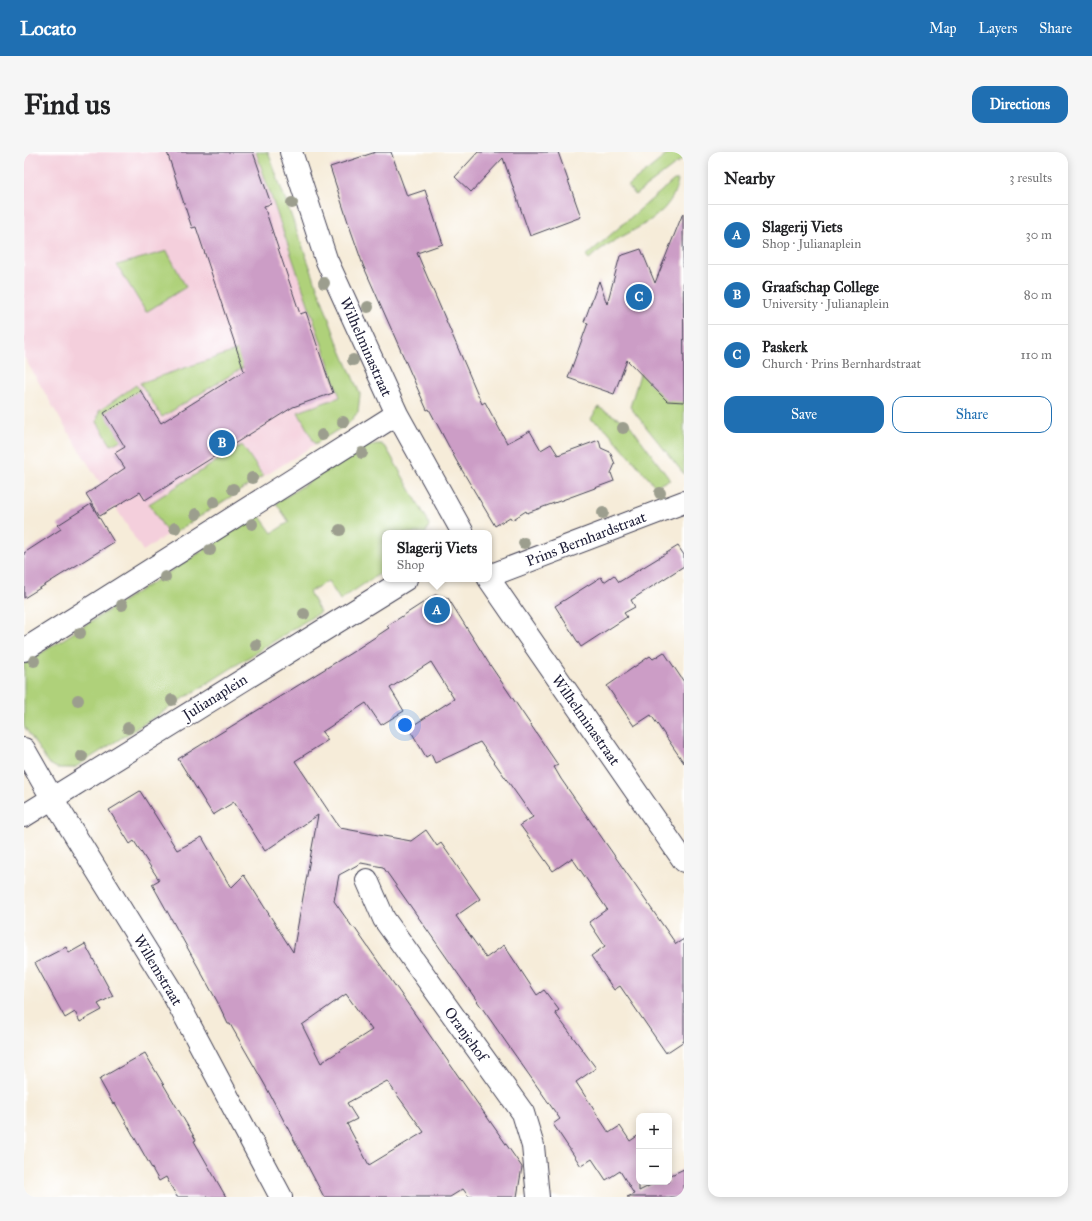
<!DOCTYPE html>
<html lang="en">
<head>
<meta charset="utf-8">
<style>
	:root { --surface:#fff; --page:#f6f6f6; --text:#202124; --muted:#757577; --line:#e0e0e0; --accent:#1f6fb2 }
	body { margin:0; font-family:"IM FELL Great Primer",serif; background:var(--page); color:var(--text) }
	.controls { position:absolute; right:12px; bottom:12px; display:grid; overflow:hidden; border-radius:8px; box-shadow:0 2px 10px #0003 }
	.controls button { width:36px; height:36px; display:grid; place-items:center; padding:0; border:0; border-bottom:1px solid var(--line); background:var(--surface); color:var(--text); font:20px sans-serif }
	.you { position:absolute; left:381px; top:573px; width:14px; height:14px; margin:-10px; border:3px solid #fff; border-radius:50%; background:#1a73e8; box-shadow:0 0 0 6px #1a73e833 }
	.badge { display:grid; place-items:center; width:26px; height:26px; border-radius:50%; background:var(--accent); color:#fff; font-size:13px; font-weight:700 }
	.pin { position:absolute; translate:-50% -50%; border:2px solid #fff; box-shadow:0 1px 4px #0006 }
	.popup { position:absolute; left:358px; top:378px; width:110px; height:52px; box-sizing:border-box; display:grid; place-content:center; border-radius:8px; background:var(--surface); filter:drop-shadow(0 1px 3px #0005); font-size:13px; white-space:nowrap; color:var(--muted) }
	.popup b { font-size:15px; color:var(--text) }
	.popup::after { content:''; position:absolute; left:50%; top:100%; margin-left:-8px; border:8px solid transparent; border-top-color:var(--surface) }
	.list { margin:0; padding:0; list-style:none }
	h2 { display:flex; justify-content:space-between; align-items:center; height:52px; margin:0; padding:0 16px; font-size:17px }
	h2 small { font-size:13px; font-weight:400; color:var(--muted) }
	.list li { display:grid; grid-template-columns:26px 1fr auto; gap:12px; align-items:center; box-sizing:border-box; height:60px; padding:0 16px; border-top:1px solid var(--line) }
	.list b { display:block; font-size:15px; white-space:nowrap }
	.list p { margin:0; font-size:13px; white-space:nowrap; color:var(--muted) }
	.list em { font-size:13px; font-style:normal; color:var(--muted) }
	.actions { display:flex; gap:8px; padding:12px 16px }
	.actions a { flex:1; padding:9px 0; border:1px solid var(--accent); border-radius:12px; text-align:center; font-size:14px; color:var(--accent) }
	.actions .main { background:var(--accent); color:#fff }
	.map { position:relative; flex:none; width:660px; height:1045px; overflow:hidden; border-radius:12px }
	header { display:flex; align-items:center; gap:24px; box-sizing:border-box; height:56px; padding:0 20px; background:var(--accent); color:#fff }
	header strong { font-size:19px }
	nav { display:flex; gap:22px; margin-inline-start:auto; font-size:14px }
	.intro { display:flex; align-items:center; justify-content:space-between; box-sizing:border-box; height:96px; padding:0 24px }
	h1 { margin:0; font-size:28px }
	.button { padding:10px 18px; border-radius:12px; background:var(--accent); color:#fff; font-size:14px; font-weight:700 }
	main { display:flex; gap:24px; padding:0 24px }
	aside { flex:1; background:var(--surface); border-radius:12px; box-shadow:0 2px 10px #0003 }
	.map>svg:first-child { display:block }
	.built { fill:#f4cfdc }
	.green { fill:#afd17a; stroke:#687a5a }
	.building { fill:#cc9dc6; fill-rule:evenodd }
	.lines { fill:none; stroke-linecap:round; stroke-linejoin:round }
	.street-casing { stroke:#424053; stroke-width:24 }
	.street { stroke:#fff; stroke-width:22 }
	.tree { fill:#9c9e8e }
	.labels { text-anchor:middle; stroke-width:4; stroke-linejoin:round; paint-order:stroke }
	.street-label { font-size:15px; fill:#22223b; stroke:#fff }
</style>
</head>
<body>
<header>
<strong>Locato</strong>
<nav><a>Map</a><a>Layers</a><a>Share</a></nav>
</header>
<div class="intro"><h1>Find us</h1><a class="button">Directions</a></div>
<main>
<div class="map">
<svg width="660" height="1045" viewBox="0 0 660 1045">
	<rect width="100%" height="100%" fill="#fff"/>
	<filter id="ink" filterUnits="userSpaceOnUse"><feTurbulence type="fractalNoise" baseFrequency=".025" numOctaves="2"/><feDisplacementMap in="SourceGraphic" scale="8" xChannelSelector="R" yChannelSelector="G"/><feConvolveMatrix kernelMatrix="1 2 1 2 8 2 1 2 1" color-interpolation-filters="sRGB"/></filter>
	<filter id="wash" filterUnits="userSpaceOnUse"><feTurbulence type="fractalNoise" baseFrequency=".012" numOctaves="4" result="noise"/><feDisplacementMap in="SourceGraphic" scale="16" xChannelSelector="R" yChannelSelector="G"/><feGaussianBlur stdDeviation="0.9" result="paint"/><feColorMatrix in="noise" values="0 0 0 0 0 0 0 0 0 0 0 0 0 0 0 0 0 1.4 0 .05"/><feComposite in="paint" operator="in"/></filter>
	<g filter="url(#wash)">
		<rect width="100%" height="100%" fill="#f6ecd9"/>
		<!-- built -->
		<path class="built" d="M0 0H244L313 189 336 242 334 260 325 271 147 383 144 382 119 399 39 272 0 205Z"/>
		<!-- green -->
		<path class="green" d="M232 0H244L313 189 336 242 334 260 325 271 291 292 274 260 316 245Z
			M646 0H660V6L611 43 604 34Z
			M650 28H654C647 73 593 79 565 107L562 104Z
			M143 99 162 135 122 160 93 113Z
			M214 198 223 213 138 265 116 231Z
			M660 201V322L606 255 620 209Z
			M112 233 116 238 101 286 87 293 73 270 75 259Z
			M574 255 606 273 646 328 631 334 582 277 567 267Z
			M352 292H357L363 297 403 367 405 373 402 381H361V418L316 448 304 429 285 440 296 460 50 616H33L24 611 0 574V512L235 363 248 381 265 370 252 351 338 296Z
			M218 293 239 324 147 383 144 382 125 352Z"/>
		<g id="blocks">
			<!-- building -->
			<path class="building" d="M143 0H229L247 52 240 54 276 162 282 160 309 241 269 255 121 348 116 340 76 364 62 342 101 316 91 301 101 295 80 261 116 238 137 271 220 219 172 75 168 76Z
				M352 0H367L383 44 401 38 419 92 393 101 458 252 461 250 483 291 506 279 517 298 527 292 534 303 575 288 577 296 586 300 591 312 587 321 590 329 503 361 502 359 488 368 486 365 471 374 432 308 405 257 403 258 339 113 325 73 306 15Z
				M454 0H534L557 65 506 84 479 6 447 40 431 25Z
				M659 61 660 250 643 249 603 208 590 242 544 226 564 171 560 170 575 129 583 152 596 104 617 97 631 131Z
				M67 352 90 390 0 446V401L37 377 34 373Z
				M654 394 660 403V414L607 448 611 455 600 461 603 465 557 495 531 454 577 425 580 430 590 423 595 430Z
				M411 443 424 446 464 510 534 613 530 615 537 627 652 792 660 787V889L642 901 596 834 590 838 567 804 581 794 565 770 583 757 548 706 529 719 496 673 509 665 456 590 411 611 407 602 402 605 385 576 430 547 407 510 366 536 380 559 357 573 342 551 298 580 304 588 271 609 316 676 387 689 402 678 413 694 417 691 456 747 432 764 462 806 480 793 513 843 520 838 535 858 531 861 572 916 552 930 585 981 596 974 606 989 615 983V1039L633 1030H645V1024L660 1017V1045H603L610 1042 596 1019 582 1028 568 1007 557 1014 529 972 536 967 359 715 337 711 315 723 310 749 329 776 330 775 498 1015 493 1045H445L439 1037 426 1045H300L241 933 206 872H204L193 849 128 732 135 728 110 689 106 692 85 658 116 639 153 698 178 685 207 736 220 723 269 800 294 663 241 699 210 650 189 663 154 607 327 501 365 476 363 474ZM322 842 348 878 297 911 278 873ZM363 929 400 980 345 1013 323 972 333 967 323 951Z
				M640 500 660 530V611L627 563 610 574 583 534 626 504 629 507Z
				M61 792 89 844 74 852 78 858 56 870 51 860 41 866 11 811 42 795 45 801Z
				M121 901 172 988 170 989 202 1045H153L142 1025 135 1029 91 951 89 952 75 927Z"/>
		</g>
	</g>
	<g filter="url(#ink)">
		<use href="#blocks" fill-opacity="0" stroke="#424053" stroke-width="1"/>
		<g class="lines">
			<!-- street casing -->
			<g class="street-casing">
				<path id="street" d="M267 0 302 107 373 262 439 381
					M465 424 660 350
					M465 427 660 709
					M0 498 373 262
					M0 597 28 646 148 840 257 1045
					M0 664 382 427
					M343 728 360 767 499 961 509 994 514 1045"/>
			</g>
			<!-- street -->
			<use href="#street" class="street"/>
		</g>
		<!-- trees -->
		<g class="tree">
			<circle cx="268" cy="51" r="6"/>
			<circle cx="300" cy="131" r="6"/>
			<circle cx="344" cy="155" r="6"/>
			<circle cx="329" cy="208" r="6"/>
			<circle cx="319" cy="270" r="6"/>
			<circle cx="599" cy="276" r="6"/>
			<circle cx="298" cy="283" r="6"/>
			<circle cx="338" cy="301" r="6"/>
			<circle cx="228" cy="326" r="6"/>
			<circle cx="209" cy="337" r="6"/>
			<circle cx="636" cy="341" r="6"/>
			<circle cx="190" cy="350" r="6"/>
			<circle cx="579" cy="361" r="6"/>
			<circle cx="172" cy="362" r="6"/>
			<circle cx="228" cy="372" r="6"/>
			<circle cx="151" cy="376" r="6"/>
			<circle cx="316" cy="378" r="6"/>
			<circle cx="500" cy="391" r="6"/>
			<circle cx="186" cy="398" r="6"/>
			<circle cx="141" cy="425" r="6"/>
			<circle cx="98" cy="453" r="6"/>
			<circle cx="280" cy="462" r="6"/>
			<circle cx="56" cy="481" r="6"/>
			<circle cx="232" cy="493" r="6"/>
			<circle cx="10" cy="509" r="6"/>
			<circle cx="54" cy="548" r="6"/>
			<circle cx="148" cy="548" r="6"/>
			<circle cx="104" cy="576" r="6"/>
			<circle cx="58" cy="604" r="6"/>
		</g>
	</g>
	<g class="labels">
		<!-- street labels -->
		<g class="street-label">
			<text transform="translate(342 195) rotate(66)" y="5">Wilhelminastraat</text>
			<text transform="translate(562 387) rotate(-21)" y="5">Prins Bernhardstraat</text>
			<text transform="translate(191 545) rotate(-32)" y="5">Julianaplein</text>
			<text transform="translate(562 568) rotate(55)" y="5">Wilhelminastraat</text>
			<text transform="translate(134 818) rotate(59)" y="5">Willemstraat</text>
			<text transform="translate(442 882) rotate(54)" y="5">Oranjehof</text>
		</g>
	</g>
</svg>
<div class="controls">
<button>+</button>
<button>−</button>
</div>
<div class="you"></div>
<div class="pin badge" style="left:413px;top:458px">A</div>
<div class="popup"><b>Slagerij Viets</b>Shop</div>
<div class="pin badge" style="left:198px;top:291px">B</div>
<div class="pin badge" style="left:615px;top:145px">C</div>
</div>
<aside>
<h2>Nearby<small>3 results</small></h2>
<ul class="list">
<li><span class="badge">A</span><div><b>Slagerij Viets</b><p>Shop · Julianaplein</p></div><em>30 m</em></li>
<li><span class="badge">B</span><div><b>Graafschap College</b><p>University · Julianaplein</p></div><em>80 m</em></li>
<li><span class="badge">C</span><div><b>Paskerk</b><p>Church · Prins Bernhardstraat</p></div><em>110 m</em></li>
</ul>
<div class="actions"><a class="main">Save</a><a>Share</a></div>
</aside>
</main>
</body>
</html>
